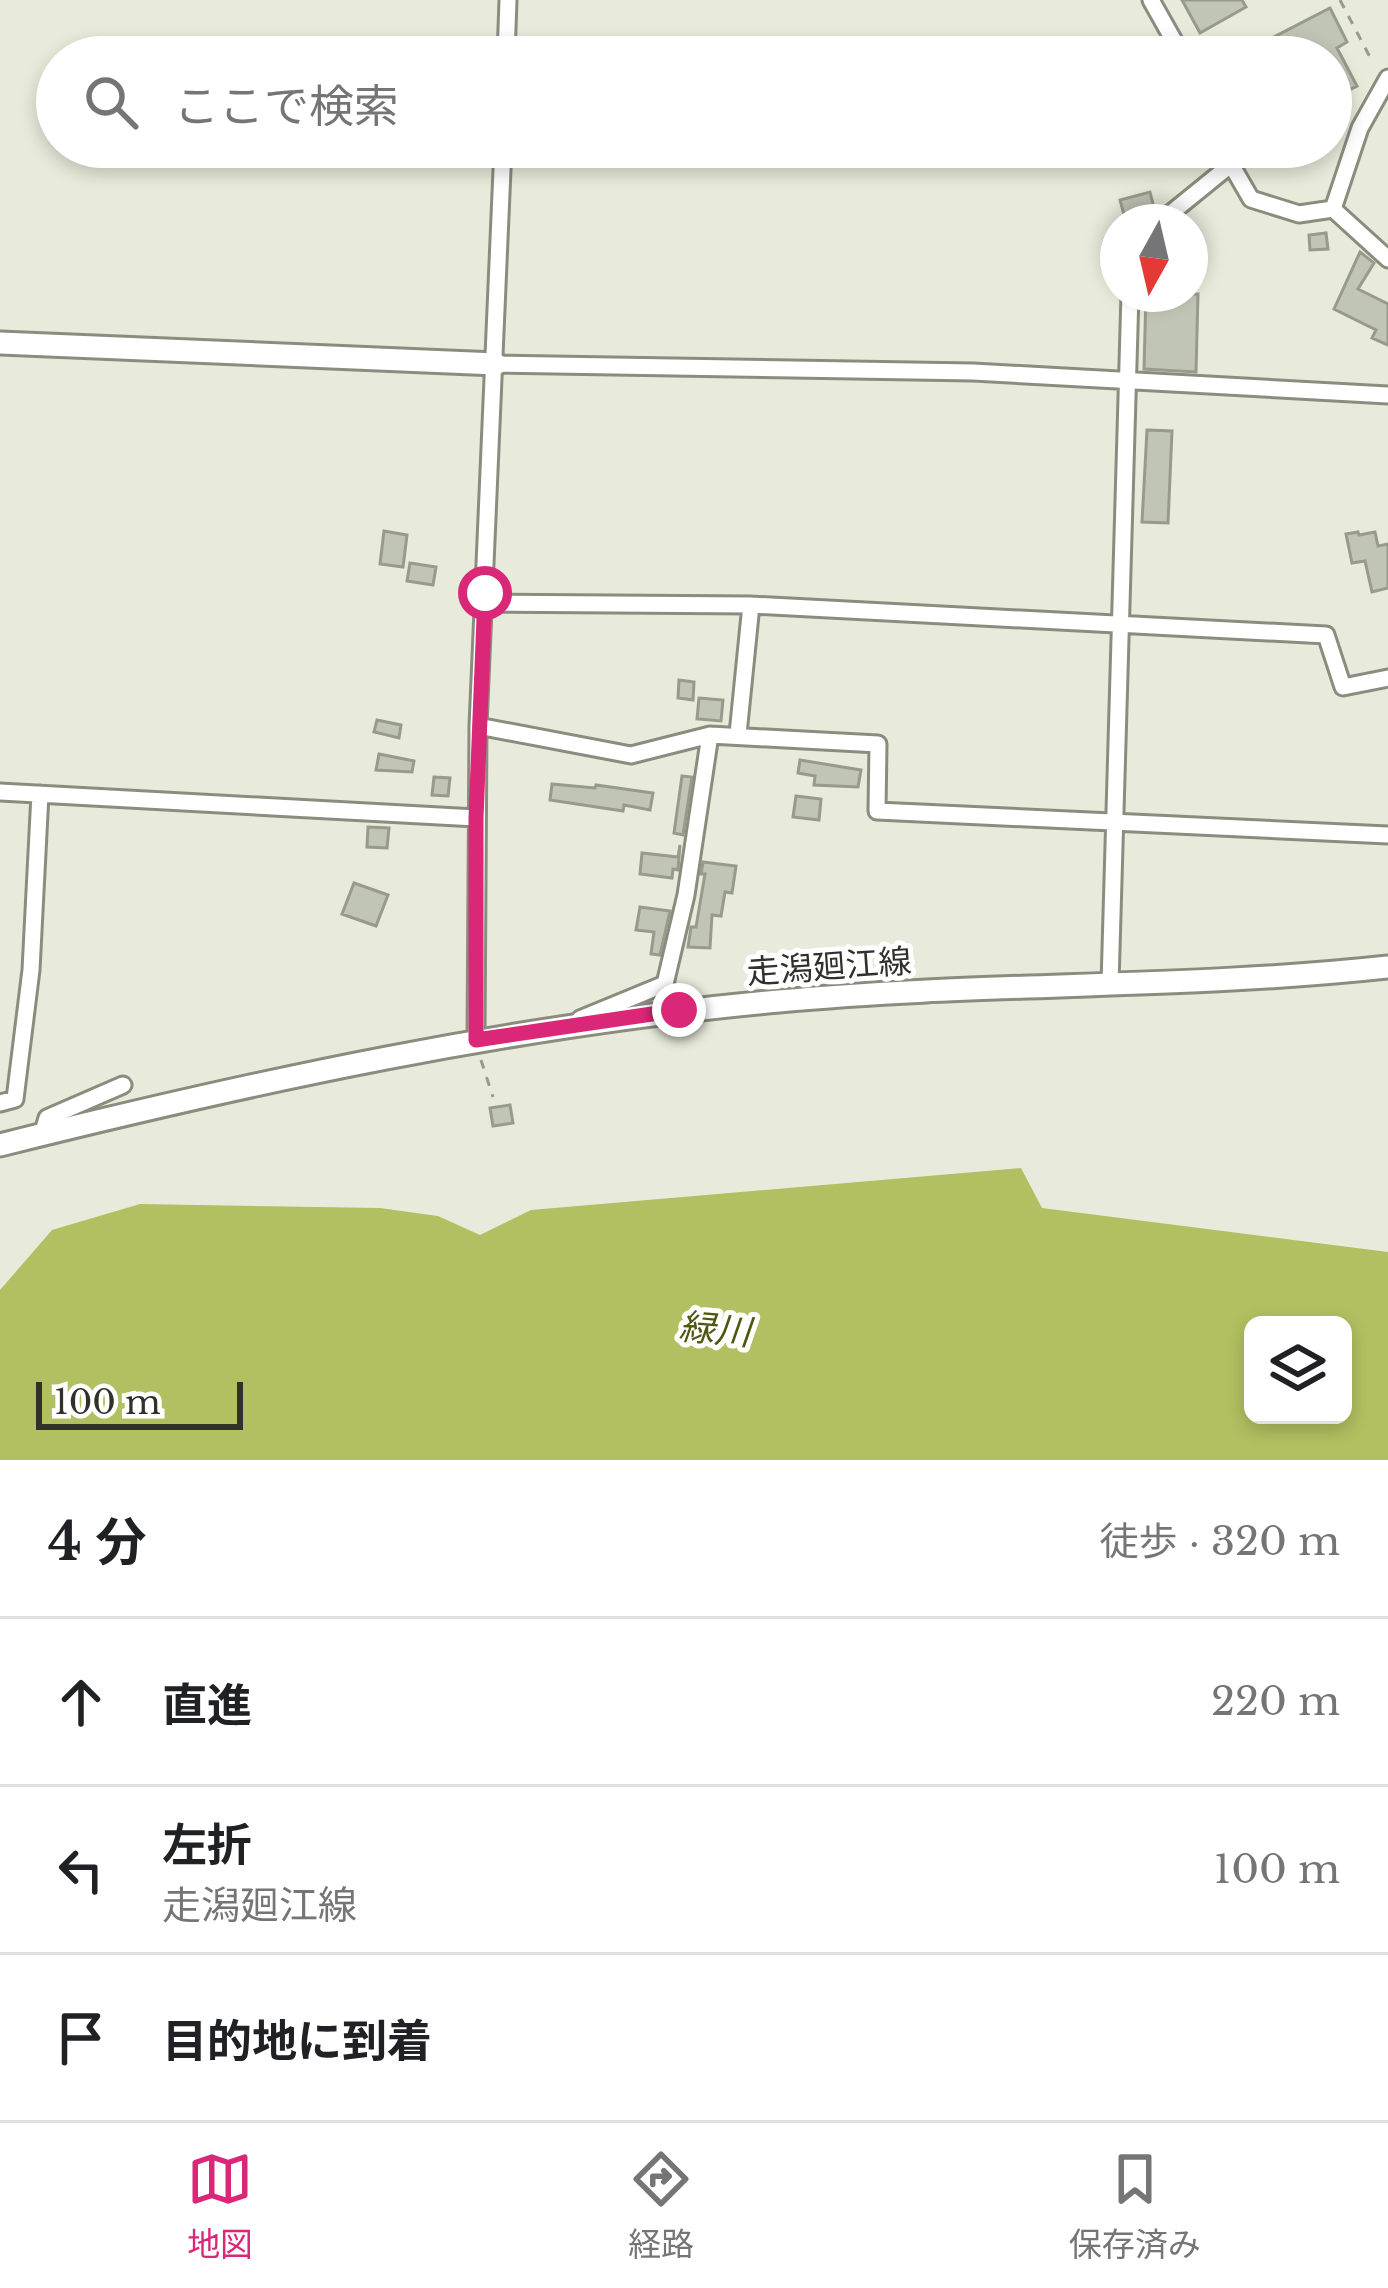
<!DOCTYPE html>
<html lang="ja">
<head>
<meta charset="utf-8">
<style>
	:root { --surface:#fff; --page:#f2f2f2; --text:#202124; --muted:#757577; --line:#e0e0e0; --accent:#db2777 }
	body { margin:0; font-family:"Libre Baskerville","Noto Sans JP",serif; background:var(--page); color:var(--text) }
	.controls { position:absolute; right:36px; bottom:36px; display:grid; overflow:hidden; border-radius:18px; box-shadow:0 6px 18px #0003 }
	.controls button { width:108px; height:108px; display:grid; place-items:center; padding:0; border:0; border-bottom:3px solid var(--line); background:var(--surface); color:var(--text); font:60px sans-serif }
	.compass { position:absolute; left:1100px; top:204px; width:108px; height:108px; border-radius:50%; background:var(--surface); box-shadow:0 6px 18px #0003; rotate:188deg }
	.scale { position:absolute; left:36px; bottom:30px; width:207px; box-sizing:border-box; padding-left:12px; border:6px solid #2f312a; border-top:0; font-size:33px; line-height:42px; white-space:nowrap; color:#2f312a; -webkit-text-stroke:9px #fff; paint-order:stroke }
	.stop { position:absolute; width:36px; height:36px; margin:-27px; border:9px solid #db2777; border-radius:50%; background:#fff }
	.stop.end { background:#db2777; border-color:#fff; box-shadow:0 3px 12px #0008 }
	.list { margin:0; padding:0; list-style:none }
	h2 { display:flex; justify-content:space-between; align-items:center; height:156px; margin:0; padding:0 48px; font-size:51px }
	h2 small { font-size:39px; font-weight:400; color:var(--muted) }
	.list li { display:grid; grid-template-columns:78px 1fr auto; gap:36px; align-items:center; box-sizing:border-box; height:168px; padding:0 48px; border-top:3px solid var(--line) }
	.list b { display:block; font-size:45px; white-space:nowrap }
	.list p { margin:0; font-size:39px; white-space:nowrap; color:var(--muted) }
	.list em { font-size:39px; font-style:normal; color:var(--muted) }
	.icon { flex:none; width:66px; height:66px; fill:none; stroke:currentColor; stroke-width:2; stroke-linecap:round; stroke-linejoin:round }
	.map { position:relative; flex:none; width:1388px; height:1460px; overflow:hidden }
	.search { position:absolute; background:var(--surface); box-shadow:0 6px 18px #0003; left:36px; right:36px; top:36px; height:132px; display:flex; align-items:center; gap:30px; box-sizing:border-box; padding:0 42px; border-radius:66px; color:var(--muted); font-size:45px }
	.sheet { height:660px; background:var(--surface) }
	nav { display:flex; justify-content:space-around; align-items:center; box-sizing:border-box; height:168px; border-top:3px solid var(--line); background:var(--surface); font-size:33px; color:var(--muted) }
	nav a { display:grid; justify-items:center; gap:6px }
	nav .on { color:var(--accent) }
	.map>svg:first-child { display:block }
	.water { fill:#b2c061; fill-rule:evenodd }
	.building { fill:#c1c5b5; stroke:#989b8c; stroke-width:3 }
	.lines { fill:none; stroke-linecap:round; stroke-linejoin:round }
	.street-casing { stroke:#8a8d7e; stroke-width:21 }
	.secondary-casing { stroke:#8a8d7e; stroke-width:27 }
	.path { stroke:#979a8e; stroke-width:3; stroke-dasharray:9 9; stroke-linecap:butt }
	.street { stroke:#fff; stroke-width:15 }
	.secondary { stroke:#fff; stroke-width:21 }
	.route { stroke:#db2777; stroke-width:15 }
	.labels { text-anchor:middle; stroke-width:10; stroke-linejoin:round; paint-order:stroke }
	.street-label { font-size:33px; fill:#2f312a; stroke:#fff }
	.water-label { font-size:36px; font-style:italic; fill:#4f5711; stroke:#fff }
</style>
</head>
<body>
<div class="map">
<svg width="1388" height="1460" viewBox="0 0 1388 1460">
	<rect width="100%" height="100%" fill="#e8ebdb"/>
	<!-- water -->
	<path class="water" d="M1021 1168 1042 1208 1388 1252V1460H0V1290L52 1230 140 1204 380 1208 438 1216 480 1235 531 1210ZM1253 1325H1343V1415H1253Z"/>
	<!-- building -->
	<path class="building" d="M1182 0H1242L1246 7 1200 33Z
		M1330 8 1347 42 1337 48 1357 86 1331 99V57H1235Z
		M1150 192 1154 208 1139 213 1141 222H1126L1120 200Z
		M1326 233 1328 249 1310 250 1309 235Z
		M1360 252 1374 263 1358 289 1388 304V345L1372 338 1376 330 1334 309Z
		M1146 294H1198L1196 372 1144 369Z
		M1147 430 1172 431 1168 523 1142 522Z
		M384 531 407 535 403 567 380 564Z
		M1358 532 1359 535 1375 532 1378 546 1388 544V588L1372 592 1365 561 1352 563 1346 534Z
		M410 563 436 567 433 585 407 581Z
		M679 680 694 682 693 700 678 698Z
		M699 698 723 700 721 721 697 719Z
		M377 720 401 725 399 738 374 732Z
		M379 754 414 761 412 772 376 770Z
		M800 760 861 770 858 787 814 785 815 776 798 773Z
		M682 776 692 777 683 835 674 833Z
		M434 777 450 778 448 796 432 795Z
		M552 784 595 788 596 785 653 793 650 810 624 805 623 811 550 800Z
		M796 796 821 799 819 820 793 817Z
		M368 827 389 828 387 848 367 847Z
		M680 845 678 870 673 869 672 878 640 874 642 853 678 857Z
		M703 862 736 866 732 893 725 892 721 916 712 915 710 948 688 947 691 927H696L705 874H701Z
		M354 883 388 895 376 926 342 914Z
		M640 907 670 911 660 955 651 954 654 932 636 930Z
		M510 1105 513 1123 493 1126 490 1108Z"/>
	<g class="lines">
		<!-- street casing -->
		<g class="street-casing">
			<path id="street" d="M1151 0 1183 57
				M506 57 508 0
				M1221 147 1251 199 1299 214 1333 209
				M1333 209 1360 128 1388 78
				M1333 209 1388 259
				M1160 222 1229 166
				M496 364 973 372 1388 395
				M484 603 751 605 1326 635 1343 687 1388 678
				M478 726 631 755 710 735 878 744 877 811 1388 835
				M738 734 751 605
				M0 792 476 818
				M1110 984 1130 294
				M580 1019 665 984 686 895 710 735
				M476 1040 478 726 503 147
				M0 1103 15 1099 31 970 40 794
				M42 1135 47 1118 123 1085"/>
		</g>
		<!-- secondary casing -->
		<g class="secondary-casing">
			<path id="secondary" d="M0 343 496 364
				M0 1145C256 1081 515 1025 779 1001 981 982 1186 989 1388 967"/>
		</g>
		<!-- path -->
		<path class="path" d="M1340 0 1372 61
			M481 1060 493 1097"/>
		<!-- street -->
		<use href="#street" class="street"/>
		<!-- secondary -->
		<use href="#secondary" class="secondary"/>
	</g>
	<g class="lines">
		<!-- route -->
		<path class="route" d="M485 593 476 818V1040L679 1010"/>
	</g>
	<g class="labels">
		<!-- street labels -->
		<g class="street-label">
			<text transform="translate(829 966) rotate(-4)" y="12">走潟廻江線</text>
		</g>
		<!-- water labels -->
		<g class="water-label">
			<text transform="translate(715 1329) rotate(5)" y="13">緑川</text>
		</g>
	</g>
</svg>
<div class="controls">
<button><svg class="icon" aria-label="layers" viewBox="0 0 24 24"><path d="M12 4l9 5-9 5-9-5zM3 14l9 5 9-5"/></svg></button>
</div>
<svg class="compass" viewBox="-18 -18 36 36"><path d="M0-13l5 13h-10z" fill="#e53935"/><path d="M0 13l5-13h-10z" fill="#757577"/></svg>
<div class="scale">100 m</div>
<div class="stop" style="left:485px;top:593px"></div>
<div class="stop end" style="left:679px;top:1010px"></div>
<div class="search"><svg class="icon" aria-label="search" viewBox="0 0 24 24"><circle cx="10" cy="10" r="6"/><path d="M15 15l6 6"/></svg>ここで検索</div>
</div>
<section class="sheet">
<h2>4 分<small>徒歩 · 320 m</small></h2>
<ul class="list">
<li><svg class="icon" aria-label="ahead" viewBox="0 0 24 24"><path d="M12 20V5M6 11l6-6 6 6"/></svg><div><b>直進</b></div><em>220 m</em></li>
<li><svg class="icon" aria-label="left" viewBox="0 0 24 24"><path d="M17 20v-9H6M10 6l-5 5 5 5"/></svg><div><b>左折</b><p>走潟廻江線</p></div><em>100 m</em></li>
<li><svg class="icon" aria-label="arrive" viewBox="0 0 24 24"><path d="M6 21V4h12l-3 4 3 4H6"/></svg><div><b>目的地に到着</b></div></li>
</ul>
</section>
<nav>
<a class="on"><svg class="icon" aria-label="map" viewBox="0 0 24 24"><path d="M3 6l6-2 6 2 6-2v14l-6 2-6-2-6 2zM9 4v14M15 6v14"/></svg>地図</a>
<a><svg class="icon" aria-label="directions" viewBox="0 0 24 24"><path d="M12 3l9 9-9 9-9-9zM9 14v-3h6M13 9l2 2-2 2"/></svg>経路</a>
<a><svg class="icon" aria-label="saved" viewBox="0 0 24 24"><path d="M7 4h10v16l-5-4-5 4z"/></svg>保存済み</a>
</nav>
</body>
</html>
